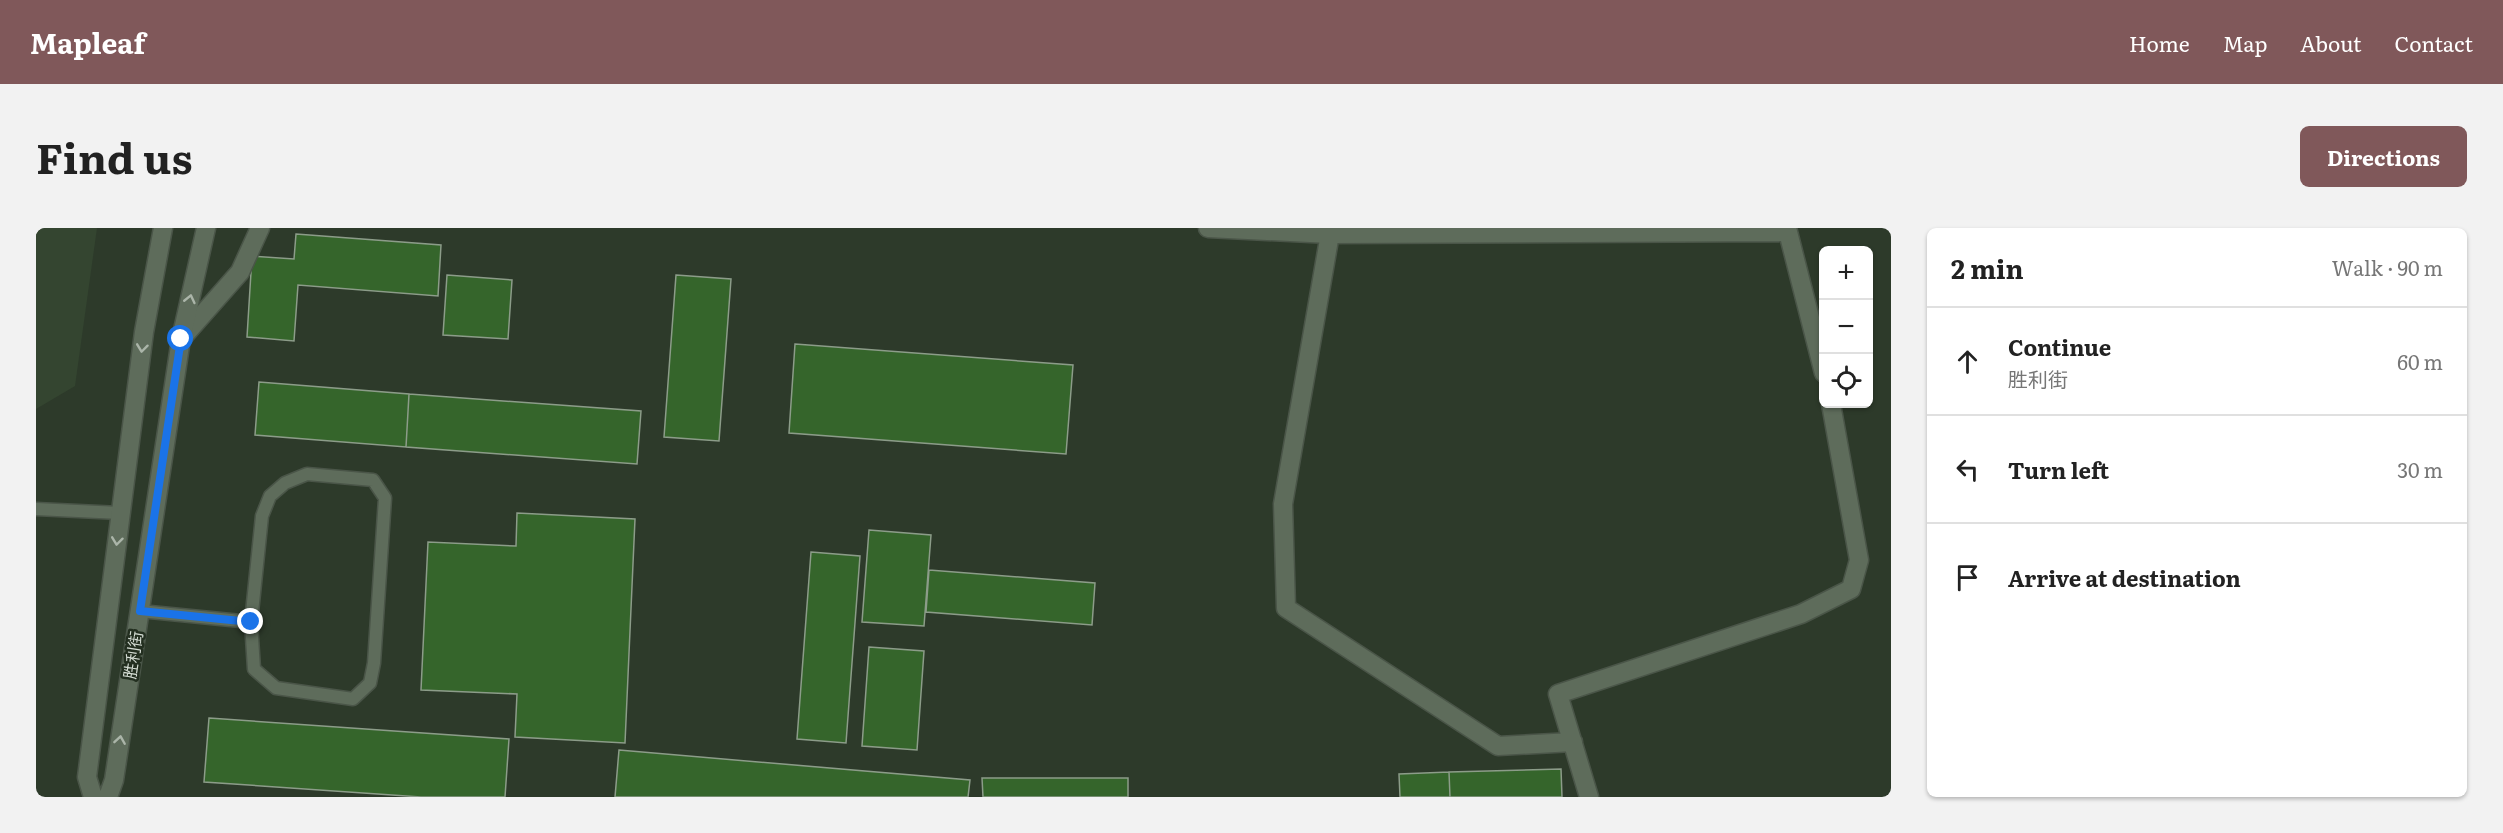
<!DOCTYPE html>
<html lang="en">
<head>
<meta charset="utf-8">
<style>
	:root { --surface:#fff; --page:#f2f2f2; --text:#222; --muted:#767676; --line:#e0e0e0; --accent:#80585a }
	body { margin:0; font-family:Literata,"Noto Sans SC",serif; background:var(--page); color:var(--text) }
	.controls { position:absolute; right:18px; top:18px; display:grid; overflow:hidden; border-radius:9px; box-shadow:0 2px 4px #0004 }
	.controls button { width:54px; height:54px; display:grid; place-items:center; padding:0; border:0; border-bottom:2px solid var(--line); background:var(--surface); color:var(--text); font:30px sans-serif }
	.stop { position:absolute; width:18px; height:18px; margin:-14px; border:4px solid #1a73e8; border-radius:50%; background:#fff }
	.stop.end { background:#1a73e8; border-color:#fff; box-shadow:0 2px 6px #0008 }
	.list { margin:0; padding:0; list-style:none }
	h2 { display:flex; justify-content:space-between; align-items:center; height:78px; margin:0; padding:0 24px; font-size:26px }
	h2 small { font-size:20px; font-weight:400; color:var(--muted) }
	.list li { display:grid; grid-template-columns:39px 1fr auto; gap:18px; align-items:center; box-sizing:border-box; height:108px; padding:0 24px; border-top:2px solid var(--line) }
	.list b { display:block; font-size:22px; white-space:nowrap }
	.list p { margin:0; font-size:20px; white-space:nowrap; color:var(--muted) }
	.list em { font-size:20px; font-style:normal; color:var(--muted) }
	.icon { flex:none; width:33px; height:33px; fill:none; stroke:currentColor; stroke-width:2; stroke-linecap:round; stroke-linejoin:round }
	.map { position:relative; flex:none; width:1855px; height:569px; overflow:hidden; border-radius:9px }
	header { display:flex; align-items:center; gap:36px; box-sizing:border-box; height:84px; padding:0 30px; background:var(--accent); color:#fff }
	header strong { font-size:28px }
	nav { display:flex; gap:33px; margin-inline-start:auto; font-size:21px }
	.intro { display:flex; align-items:center; justify-content:space-between; box-sizing:border-box; height:144px; padding:0 36px }
	h1 { margin:0; font-size:42px }
	.button { padding:15px 27px; border-radius:9px; background:var(--accent); color:#fff; font-size:21px; font-weight:700 }
	main { display:flex; gap:36px; padding:0 36px }
	aside { flex:1; background:var(--surface); border-radius:9px; box-shadow:0 2px 4px #0004 }
	.map>svg:first-child { display:block }
	.built { fill:#344530 }
	.building { fill:#35652b; stroke:#8c9c89; stroke-width:1.5 }
	.lines { fill:none; stroke-linecap:round; stroke-linejoin:round }
	.service-casing { stroke:#4a5548; stroke-width:15 }
	.minor-casing { stroke:#4a5548; stroke-width:21 }
	.tertiary-casing { stroke:#4a5548; stroke-width:21 }
	.service { stroke:#5e6c5b; stroke-width:12 }
	.minor { stroke:#5e6c5b; stroke-width:18 }
	.tertiary { stroke:#5e6c5b; stroke-width:18 }
	.oneway { stroke:#abb5a9 }
	.route { stroke:#1a73e8; stroke-width:8 }
	.labels { text-anchor:middle; stroke-width:5; stroke-linejoin:round; paint-order:stroke }
	.street-label { font-size:16px; fill:#d4dcd3; stroke:#232f20 }
</style>
</head>
<body>
<header>
<strong>Mapleaf</strong>
<nav><a>Home</a><a>Map</a><a>About</a><a>Contact</a></nav>
</header>
<div class="intro"><h1>Find us</h1><a class="button">Directions</a></div>
<main>
<div class="map">
<svg width="1855" height="569" viewBox="0 0 1855 569">
	<rect width="100%" height="100%" fill="#2d3a2a"/>
	<!-- built -->
	<path class="built" d="M0 0H61L39 158 0 181Z"/>
	<!-- building -->
	<path class="building" d="M260 6 405 17 402 68 262 57 258 113 211 109 216 28 258 31Z
		M411 47 476 52 472 111 407 107Z
		M640 47 695 51 683 213 628 209Z
		M759 116 1037 137 1030 226 753 205Z
		M223 154 373 166 370 219 219 207Z
		M373 166 605 183 601 236 370 219Z
		M481 285 599 291 589 515 479 509 481 466 385 462 392 314 480 318Z
		M833 302 895 307 888 398 826 394Z
		M775 324 824 328 810 515 761 511Z
		M893 342 1059 355 1056 397 890 384Z
		M833 419 888 423 881 522 826 518Z
		M173 490 473 511 469 569H385L168 554Z
		M583 522 934 552 932 569H579Z
		M1525 541 1526 569H1414L1413 544Z
		M1413 544 1414 569H1364L1363 546Z
		M946 550H1092V569H947Z"/>
	<g class="lines">
		<!-- service casing -->
		<g class="service-casing">
			<path id="service" d="M271 246 337 252 349 270 338 435 334 455 317 471 240 460 218 441 215 394 226 288 234 268 249 255Z
				M0 281 84 285
				M104 383 215 394"/>
		</g>
		<!-- minor casing -->
		<g class="minor-casing">
			<path id="minor" d="M1172 0 1294 6 1752 4
				M1295 0 1247 276 1250 380 1462 518 1537 514
				M1751 0 1788 145
				M145 111 204 44 224 0
				M1553 569 1522 466 1765 386 1815 361 1823 332 1795 176"/>
		</g>
		<!-- tertiary casing -->
		<g class="tertiary-casing">
			<path id="tertiary" d="M57 569 51 549 108 104 127 0
				M72 569 78 552 145 111 170 0"/>
		</g>
		<!-- service -->
		<use href="#service" class="service"/>
		<!-- minor -->
		<use href="#minor" class="minor"/>
		<!-- tertiary -->
		<use href="#tertiary" class="tertiary"/>
	</g>
	<!-- one-way arrows -->
	<defs><path id="oneway-chevron" d="M-2-3.5L2.5 0L-2 3.5" fill="none" stroke-width="1.6" stroke-linecap="round" stroke-linejoin="round" transform="scale(1.5)"/></defs>
	<g class="oneway">
		<use href="#oneway-chevron" transform="translate(154 71) rotate(-77)"/>
		<use href="#oneway-chevron" transform="translate(106 120) rotate(97)"/>
		<use href="#oneway-chevron" transform="translate(81 313) rotate(97)"/>
		<use href="#oneway-chevron" transform="translate(84 512) rotate(-81)"/>
	</g>
	<g class="lines">
		<!-- route -->
		<path class="route" d="M145 111 104 383 215 394"/>
	</g>
	<g class="labels">
		<!-- street labels -->
		<g class="street-label">
			<text transform="translate(97 427) rotate(-81)" y="6">胜利街</text>
		</g>
	</g>
</svg>
<div class="controls">
<button>+</button>
<button>−</button>
<button><svg class="icon" aria-label="locate" viewBox="0 0 24 24"><circle cx="12" cy="12" r="6"/><path d="M12 2v4M12 18v4M2 12h4M18 12h4"/></svg></button>
</div>
<div class="stop" style="left:145px;top:111px"></div>
<div class="stop end" style="left:215px;top:394px"></div>
</div>
<aside>
<h2>2 min<small>Walk · 90 m</small></h2>
<ul class="list">
<li><svg class="icon" aria-label="ahead" viewBox="0 0 24 24"><path d="M12 20V5M6 11l6-6 6 6"/></svg><div><b>Continue</b><p>胜利街</p></div><em>60 m</em></li>
<li><svg class="icon" aria-label="left" viewBox="0 0 24 24"><path d="M17 20v-9H6M10 6l-5 5 5 5"/></svg><div><b>Turn left</b></div><em>30 m</em></li>
<li><svg class="icon" aria-label="arrive" viewBox="0 0 24 24"><path d="M6 21V4h12l-3 4 3 4H6"/></svg><div><b>Arrive at destination</b></div></li>
</ul>
</aside>
</main>
</body>
</html>
